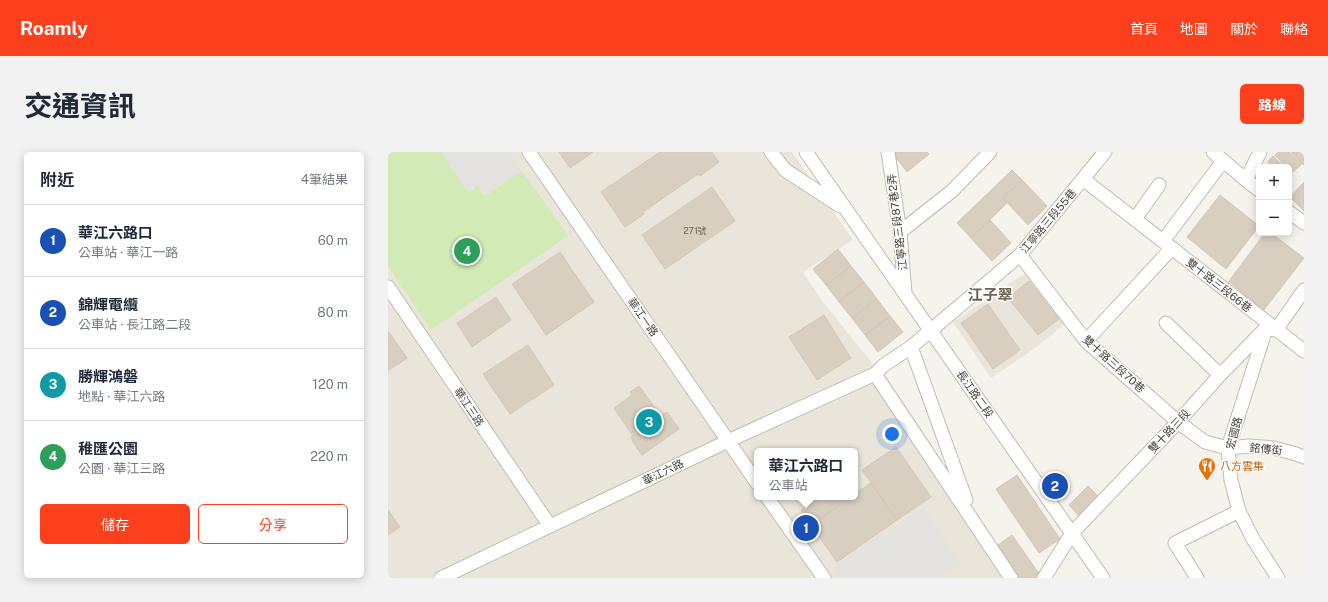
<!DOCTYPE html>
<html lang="zh-TW">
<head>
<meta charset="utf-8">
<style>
	:root { --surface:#fff; --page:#f2f2f3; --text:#1f2937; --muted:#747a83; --line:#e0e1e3; --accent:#fc3f1d }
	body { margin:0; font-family:"Public Sans","Noto Sans TC",sans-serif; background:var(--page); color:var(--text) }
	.controls { position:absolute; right:12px; top:12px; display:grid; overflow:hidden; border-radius:6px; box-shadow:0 2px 10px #0003 }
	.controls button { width:36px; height:36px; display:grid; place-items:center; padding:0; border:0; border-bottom:1px solid var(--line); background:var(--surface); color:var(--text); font:20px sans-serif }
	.you { position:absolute; left:504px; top:282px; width:14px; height:14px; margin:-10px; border:3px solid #fff; border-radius:50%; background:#1a73e8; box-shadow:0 0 0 6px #1a73e833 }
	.badge { display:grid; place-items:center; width:26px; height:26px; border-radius:50%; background:var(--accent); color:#fff; font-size:13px; font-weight:700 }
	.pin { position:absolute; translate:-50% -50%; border:2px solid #fff; box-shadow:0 1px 4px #0006 }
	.popup { position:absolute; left:366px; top:296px; width:104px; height:52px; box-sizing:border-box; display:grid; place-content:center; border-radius:6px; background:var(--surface); filter:drop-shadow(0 1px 3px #0005); font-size:13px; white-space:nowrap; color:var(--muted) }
	.popup b { font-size:15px; color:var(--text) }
	.popup::after { content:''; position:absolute; left:50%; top:100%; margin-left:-8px; border:8px solid transparent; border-top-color:var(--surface) }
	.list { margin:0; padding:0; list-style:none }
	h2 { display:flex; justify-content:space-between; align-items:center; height:52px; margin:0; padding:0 16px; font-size:17px }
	h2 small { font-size:13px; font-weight:400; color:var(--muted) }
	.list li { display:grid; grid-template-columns:26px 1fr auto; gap:12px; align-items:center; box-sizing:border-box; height:72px; padding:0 16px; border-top:1px solid var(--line) }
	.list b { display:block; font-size:15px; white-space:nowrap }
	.list p { margin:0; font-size:13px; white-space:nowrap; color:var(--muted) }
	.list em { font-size:13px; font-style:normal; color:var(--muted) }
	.actions { display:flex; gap:8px; padding:12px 16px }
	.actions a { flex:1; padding:9px 0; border:1px solid var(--accent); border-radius:6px; text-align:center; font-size:14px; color:var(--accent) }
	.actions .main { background:var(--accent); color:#fff }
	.map { position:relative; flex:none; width:916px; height:426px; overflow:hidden; border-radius:6px }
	header { display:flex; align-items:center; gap:24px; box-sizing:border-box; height:56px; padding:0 20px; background:var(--accent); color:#fff }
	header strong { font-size:19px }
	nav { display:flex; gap:22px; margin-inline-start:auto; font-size:14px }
	.intro { display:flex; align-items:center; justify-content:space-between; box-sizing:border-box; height:96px; padding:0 24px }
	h1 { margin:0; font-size:28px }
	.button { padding:10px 18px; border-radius:6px; background:var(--accent); color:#fff; font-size:14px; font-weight:700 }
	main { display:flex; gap:24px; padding:0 24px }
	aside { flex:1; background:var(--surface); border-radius:6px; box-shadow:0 2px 10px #0003 }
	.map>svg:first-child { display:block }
	.residential { fill:#eae5da; fill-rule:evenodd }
	.green { fill:#d2eab5 }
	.parking { fill:#e5e3e0 }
	.building { fill:#d8cfc1; stroke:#d3c7b4 }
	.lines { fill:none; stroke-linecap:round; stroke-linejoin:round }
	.minor-casing { stroke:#c2bbae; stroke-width:15 }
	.minor { stroke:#fff; stroke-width:13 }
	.labels { text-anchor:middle; stroke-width:3; stroke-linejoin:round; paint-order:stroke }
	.number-label { font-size:9px; fill:#6e675b }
	.street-label { font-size:11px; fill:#4b4439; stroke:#fff }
	.food-label { font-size:11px; fill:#c56008; stroke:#fff; text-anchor:start }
	.district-label { font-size:15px; font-weight:bold; fill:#6e6250; stroke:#fff }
</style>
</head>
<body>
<header>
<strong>Roamly</strong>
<nav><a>首頁</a><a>地圖</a><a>關於</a><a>聯絡</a></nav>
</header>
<div class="intro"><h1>交通資訊</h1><a class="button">路線</a></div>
<main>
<aside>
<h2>附近<small>4筆結果</small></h2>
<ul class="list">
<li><span class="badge" style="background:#1a4fb4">1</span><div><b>華江六路口</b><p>公車站 · 華江一路</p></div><em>60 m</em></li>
<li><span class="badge" style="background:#1a4fb4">2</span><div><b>錦輝電纜</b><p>公車站 · 長江路二段</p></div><em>80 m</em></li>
<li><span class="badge" style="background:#0f9aa8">3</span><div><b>勝輝鴻磐</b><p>地點 · 華江六路</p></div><em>120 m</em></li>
<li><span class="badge" style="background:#2e9e5b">4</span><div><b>稚匯公園</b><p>公園 · 華江三路</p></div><em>220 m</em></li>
</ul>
<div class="actions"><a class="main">儲存</a><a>分享</a></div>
</aside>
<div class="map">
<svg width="916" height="426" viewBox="0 0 916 426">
	<rect width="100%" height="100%" fill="#f6f3ec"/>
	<!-- residential -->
	<path class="residential" d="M0 0H404L465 88 415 120 435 150 480 206 497 226 603 388 631 426H0ZM369 299H467V345H369Z
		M637 121 657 143 678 171 647 196 603 226 565 170Z"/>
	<!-- green -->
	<path class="green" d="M0 0H53L80 40 90 34 97 44 134 19 180 84 43 178 0 114Z"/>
	<!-- parking -->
	<path class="parking" d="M53 0H122L134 19 97 44 90 34 80 40Z
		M535 355 573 412 551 426H454L446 414Z"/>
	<!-- building -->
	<path class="building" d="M171 0H205L182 16Z
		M272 0H324L331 10 312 24 310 22 255 60 256 62 237 75 213 40Z
		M504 0H539L541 2 519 20Z
		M890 0H901L914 12 905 20 901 15H899L887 3Z
		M903 0H916V13Z
		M885 4 897 15H883L880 9Z
		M624 18 634 28 615 46 619 51 583 86 569 71Z
		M634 28 659 54 640 73 615 46Z
		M916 30V59L902 45Z
		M324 35 347 69 277 117 254 83Z
		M832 43 871 74 838 117 799 85Z
		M602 68 623 91 604 109 583 86Z
		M877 81H883L916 106 875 159 841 129Z
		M450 97 463 114 438 133 425 117Z
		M172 100 206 150 158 183 124 132Z
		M463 114 476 130 451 150 438 133Z
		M641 129 671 167 650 183 620 146Z
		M476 130 489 147 464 166 451 150Z
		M108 145 123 168 84 195 69 171Z
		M489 147 502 164 477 183 464 166Z
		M600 152 632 198 605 217 573 171Z
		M436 163 463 206 429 228 401 185Z
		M502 164 515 180 490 200 477 183Z
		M0 179 19 206 0 219Z
		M140 193 166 233 122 262 95 222Z
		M251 234 273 264 279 260 291 277 254 303 244 289 245 288 243 285 245 284 226 256 244 243 242 240Z
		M508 295 543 345 509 368 474 318Z
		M629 323 672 387 651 401 608 337Z
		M483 331 509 368 449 410 423 373 463 345H467V342Z
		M700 334 712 346 692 365 681 353Z
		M431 345H463L423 373 413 358Z
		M0 358 12 375 0 383Z
		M624 383 654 426H628L607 395Z"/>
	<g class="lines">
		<!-- minor casing -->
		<g class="minor-casing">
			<path id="minor" d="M141 0 369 331
				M383 0 397 18 452 54
				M418 0 715 426
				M500 0 512 80 517 141
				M825 0 858 28 871 38
				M695 27 916 199
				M858 28 872 0
				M901 60 916 71
				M747 67 771 33
				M512 80 564 39 602 0
				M775 89 835 9
				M632 103 698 189 790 270 817 290 840 296 861 294 886 296 908 302 916 305
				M0 135 162 374
				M778 171 832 223
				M881 177 888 178 916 138
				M877 180 840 296 843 328 851 359 865 387 890 426
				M698 189 784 96
				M523 195 578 348
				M487 222 623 426
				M379 345 436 426
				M53 426 340 289 487 222 496 213 523 195 632 103 717 0
				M656 426 684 381 790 270 832 223 878 176
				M809 426 787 391 851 359"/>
		</g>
		<!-- minor -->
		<use href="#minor" class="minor"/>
	</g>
	<!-- icons -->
	<defs>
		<g id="restaurant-pin" transform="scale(0.9)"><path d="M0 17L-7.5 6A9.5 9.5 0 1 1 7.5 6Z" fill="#e8710a" stroke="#fff"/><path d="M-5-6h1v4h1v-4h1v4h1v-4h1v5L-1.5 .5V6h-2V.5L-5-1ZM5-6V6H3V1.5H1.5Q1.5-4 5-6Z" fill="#fff"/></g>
	</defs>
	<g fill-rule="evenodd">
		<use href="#restaurant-pin" x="819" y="314"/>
	</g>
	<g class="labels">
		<!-- number labels -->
		<g class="number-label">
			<text x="307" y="82">271號</text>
		</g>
		<!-- street labels -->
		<g class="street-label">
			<text transform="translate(660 69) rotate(-50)" y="4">江寧路三段55巷</text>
			<text transform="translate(509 70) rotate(-97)" y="4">江寧路三段87巷2弄</text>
			<text transform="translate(831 133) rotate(38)" y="4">雙十路三段66巷</text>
			<text transform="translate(255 165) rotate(55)" y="4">華江一路</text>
			<text transform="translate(726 212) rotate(42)" y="4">雙十路三段70巷</text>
			<text transform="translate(587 242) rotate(55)" y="4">長江路二段</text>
			<text transform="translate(81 255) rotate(56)" y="4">華江三路</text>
			<text transform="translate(781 279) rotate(-47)" y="4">雙十路三段</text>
			<text transform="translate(846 281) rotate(-75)" y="4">宏國路</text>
			<text transform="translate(878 297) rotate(6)" y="4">銘傳街</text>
			<text transform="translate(275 320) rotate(-26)" y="4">華江六路</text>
		</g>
		<!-- food labels -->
		<g class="food-label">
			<text x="832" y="318">八方雲集</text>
		</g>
		<!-- district labels -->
		<g class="district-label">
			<text x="602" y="148">江子翠</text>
		</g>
	</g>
</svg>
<div class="controls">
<button>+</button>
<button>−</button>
</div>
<div class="you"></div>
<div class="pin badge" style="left:418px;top:376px;background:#1a4fb4">1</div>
<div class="popup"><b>華江六路口</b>公車站</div>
<div class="pin badge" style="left:667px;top:334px;background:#1a4fb4">2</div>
<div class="pin badge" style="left:261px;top:270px;background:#0f9aa8">3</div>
<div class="pin badge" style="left:79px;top:99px;background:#2e9e5b">4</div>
</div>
</main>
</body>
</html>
